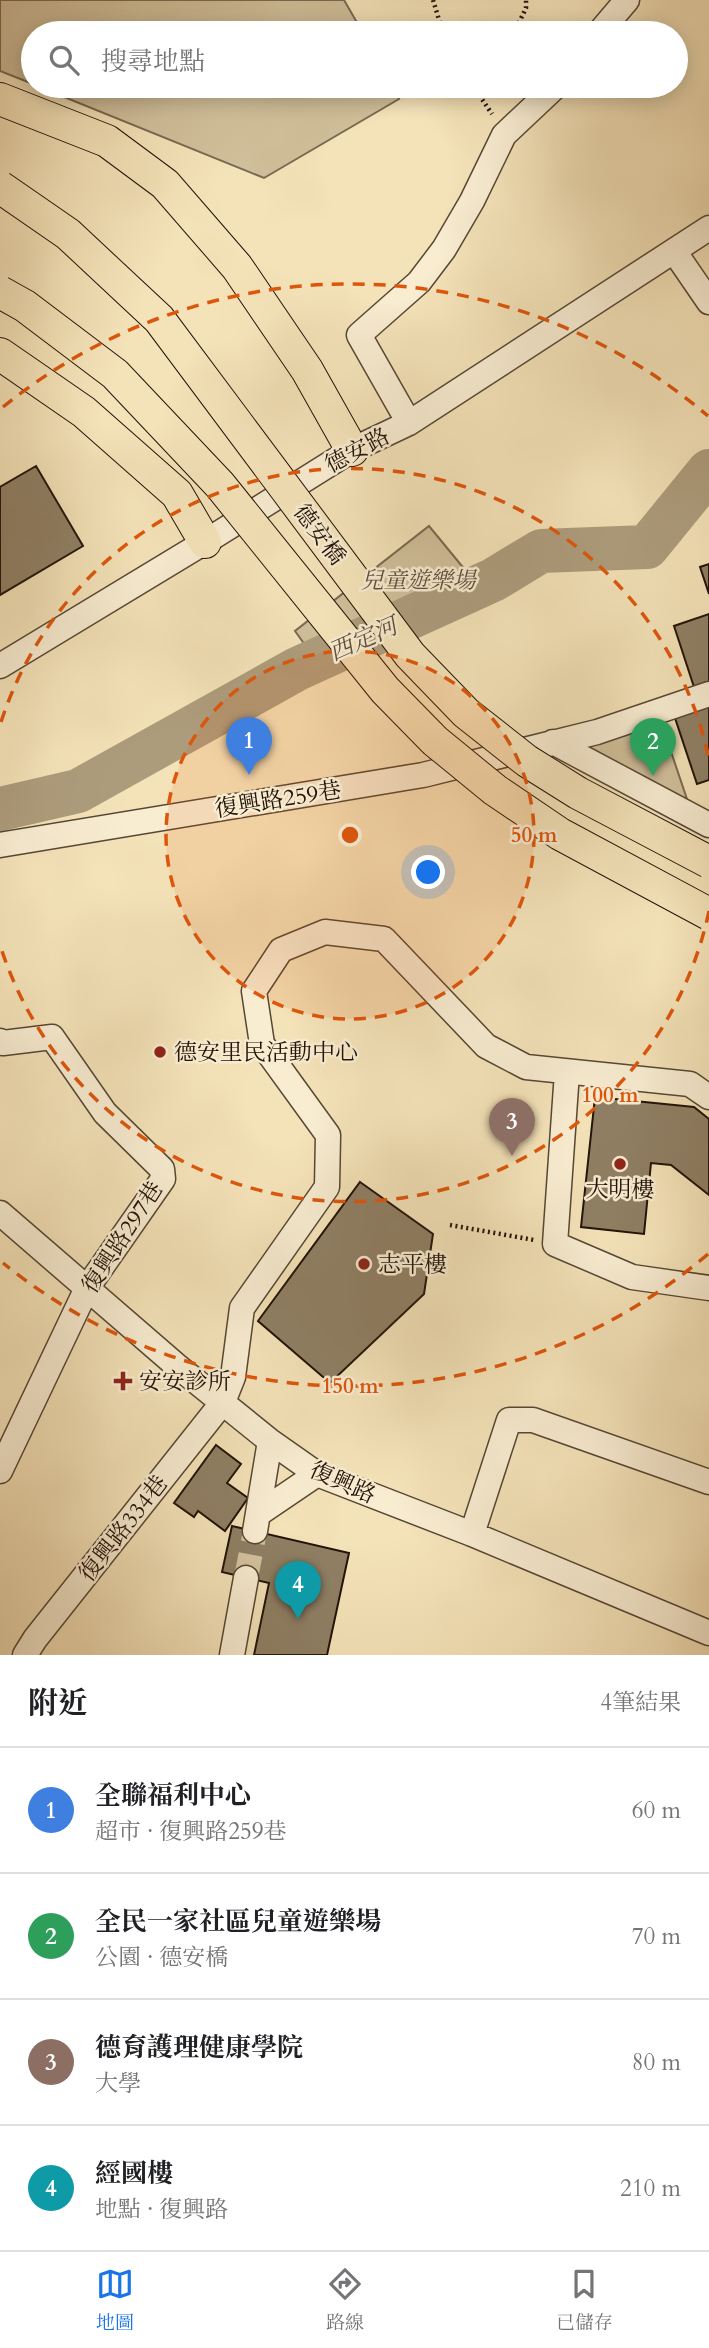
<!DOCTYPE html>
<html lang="zh-TW">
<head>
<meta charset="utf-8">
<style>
	:root { --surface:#fff; --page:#f6f6f6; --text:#202124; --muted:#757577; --line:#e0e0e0; --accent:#1a73e8 }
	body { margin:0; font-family:Cardo,"Noto Serif TC",serif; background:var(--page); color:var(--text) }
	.you { position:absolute; left:429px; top:873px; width:24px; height:24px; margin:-18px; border:5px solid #fff; border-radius:50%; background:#1a73e8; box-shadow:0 0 0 10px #1a73e833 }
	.badge { display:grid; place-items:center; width:46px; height:46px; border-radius:50%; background:var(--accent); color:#fff; font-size:23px; font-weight:700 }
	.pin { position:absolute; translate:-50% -58px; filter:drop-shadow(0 2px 4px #0008) }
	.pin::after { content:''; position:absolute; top:37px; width:24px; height:21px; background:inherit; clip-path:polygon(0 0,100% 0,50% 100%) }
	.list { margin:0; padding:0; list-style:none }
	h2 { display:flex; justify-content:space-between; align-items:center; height:91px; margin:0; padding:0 28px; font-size:30px }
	h2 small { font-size:23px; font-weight:400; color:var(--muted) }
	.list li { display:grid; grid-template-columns:46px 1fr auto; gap:21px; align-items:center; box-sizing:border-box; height:126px; padding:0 28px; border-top:2px solid var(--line) }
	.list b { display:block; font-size:26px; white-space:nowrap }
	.list p { margin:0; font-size:23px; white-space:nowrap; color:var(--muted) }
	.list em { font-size:23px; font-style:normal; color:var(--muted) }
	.icon { flex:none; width:38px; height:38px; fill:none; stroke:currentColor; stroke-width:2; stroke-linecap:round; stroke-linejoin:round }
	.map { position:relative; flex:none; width:709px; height:1655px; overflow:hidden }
	.search { position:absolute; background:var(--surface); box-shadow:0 4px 18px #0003; left:21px; right:21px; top:21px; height:77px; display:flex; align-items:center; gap:18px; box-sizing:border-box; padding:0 24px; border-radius:38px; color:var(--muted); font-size:26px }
	.sheet { height:595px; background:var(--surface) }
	nav { display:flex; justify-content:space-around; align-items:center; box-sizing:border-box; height:98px; border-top:2px solid var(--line); background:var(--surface); font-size:19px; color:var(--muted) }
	nav a { display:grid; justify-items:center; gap:4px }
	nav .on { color:var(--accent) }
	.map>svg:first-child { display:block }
	.green { fill:#d0bf9a; stroke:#796951; stroke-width:2 }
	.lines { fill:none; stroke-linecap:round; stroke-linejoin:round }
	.river { stroke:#ad9c7c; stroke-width:44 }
	.building { fill:#8f7f64; stroke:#221308; stroke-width:2 }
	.minor-tunnel { stroke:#d4c39e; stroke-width:24; stroke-dasharray:24 12; stroke-linecap:butt }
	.minor-casing { stroke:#564734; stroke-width:27 }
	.major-casing { stroke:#221308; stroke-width:34 }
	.path { stroke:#221308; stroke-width:4.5; stroke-dasharray:2 3.5; stroke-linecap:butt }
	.minor { stroke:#f8ecd1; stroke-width:24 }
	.major { stroke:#f4e2b8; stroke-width:32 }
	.major-bridge-casing { stroke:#221308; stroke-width:34; stroke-linecap:butt }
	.major-bridge { stroke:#f4e2b8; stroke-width:32 }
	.ring { fill:none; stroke:#de560c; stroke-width:3.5; stroke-dasharray:12 9 }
	.poi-dot { fill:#8f2418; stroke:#f8ecd1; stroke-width:2.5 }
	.labels { text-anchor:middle; stroke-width:5; stroke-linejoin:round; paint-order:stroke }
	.street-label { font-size:23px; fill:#221308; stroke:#f8ecd1 }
	.park-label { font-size:23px; font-style:italic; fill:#5f4f3b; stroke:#f8ecd1 }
	.poi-label { font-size:23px; fill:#221308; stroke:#f8ecd1; text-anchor:start }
	.water-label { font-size:24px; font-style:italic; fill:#61513c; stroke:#f8ecd1 }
	.centre { fill:#de560c; stroke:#f8ecd1; stroke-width:3.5 }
	.ring-label { font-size:21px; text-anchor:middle; font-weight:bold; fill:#de560c; stroke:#f8ecd1; stroke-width:5; stroke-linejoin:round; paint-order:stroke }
</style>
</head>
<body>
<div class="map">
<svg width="709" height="1655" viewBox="0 0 709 1655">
	<rect width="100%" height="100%" fill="#f4e2b8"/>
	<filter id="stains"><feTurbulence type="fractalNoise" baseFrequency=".00286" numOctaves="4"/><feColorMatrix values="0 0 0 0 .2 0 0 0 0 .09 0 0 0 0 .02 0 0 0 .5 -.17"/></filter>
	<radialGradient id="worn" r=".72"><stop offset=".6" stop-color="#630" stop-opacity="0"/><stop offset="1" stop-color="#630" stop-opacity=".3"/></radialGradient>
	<!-- green -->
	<path class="green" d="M0 0H344L363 33H33V84L0 71Z
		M37 86H391L399 99 264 178Z
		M429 526 480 588 325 673 295 631Z
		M659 716 690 808 562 743Z"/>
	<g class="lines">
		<!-- river -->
		<path class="river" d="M0 809 78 791 297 669 493 580 541 551 647 547 709 471"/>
	</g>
	<!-- building -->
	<path class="building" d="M36 466 83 546 0 595V487Z
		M709 564V594L700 567Z
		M709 614V682L694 687 674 626Z
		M709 706V780L697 784 675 718Z
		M595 1097 694 1107 709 1119V1195L671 1165 651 1163 644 1234 581 1227Z
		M360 1182 433 1234 424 1294 330 1383 258 1321Z
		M216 1445 241 1464 227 1483 248 1498 225 1531 198 1511 194 1517 174 1503Z
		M232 1526 349 1553 327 1655H254L269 1583 222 1572Z"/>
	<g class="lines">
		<!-- minor-tunnel -->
		<path class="minor-tunnel" d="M246 1578 255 1531"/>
		<!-- minor casing -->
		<g class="minor-casing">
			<path id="minor" d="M599 33 627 0
				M674 251 709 302
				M409 423 359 335 419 282 444 249 472 201 504 135 556 86
				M0 666 205 542 352 450 409 423 709 228
				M553 742 709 825
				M0 845 423 775 597 732 709 694
				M0 1041 3 1043 52 1037 105 1113 162 1169 163 1179 87 1288 0 1471
				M567 1072 555 1244 632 1277 709 1288
				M0 1213 177 1366 270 1441 317 1474 472 1534 709 1633
				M258 1514 317 1474
				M255 1531 270 1441
				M472 1534 509 1420H533L709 1482
				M25 1655 35 1639 223 1402 233 1377 242 1308 327 1187 328 1135 262 1044 254 991 281 950 325 932 384 939 486 1046 526 1067 690 1084 709 1097
				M232 1655 246 1578"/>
		</g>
		<!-- major casing -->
		<g class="major-casing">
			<path id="major" d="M0 99 107 141 165 184 237 267 307 370 352 450
				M0 354 84 412 177 494 205 542"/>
		</g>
		<!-- path -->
		<path class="path" d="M433 0 443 33
			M514 33 526 8V0
			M473 86 492 114
			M450 1225 534 1240"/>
		<!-- minor -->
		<use href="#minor" class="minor"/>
		<!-- major -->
		<use href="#major" class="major"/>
		<!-- major-bridge casing -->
		<g class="major-bridge-casing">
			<path id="major-bridge" d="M0 187 68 234 159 319 410 655 466 713 527 761 578 793 709 862
				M0 292 25 306 115 374 220 485 385 690 435 741 495 790 560 834 709 914"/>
		</g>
		<!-- major-bridge -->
		<use href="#major-bridge" class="major-bridge"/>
	</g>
	<!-- distance rings -->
	<circle cx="350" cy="835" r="184" fill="#de560c" fill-opacity=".12"/>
	<g class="ring">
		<circle cx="350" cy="835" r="184"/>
		<path d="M709 911A367 367 0 0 1 1 948M1 722A367 367 0 0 1 709 759"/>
		<path d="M708 1254A551 551 0 0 1 3 1263M3 407A551 551 0 0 1 708 416"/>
	</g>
	<!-- markers -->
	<g class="poi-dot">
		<circle cx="160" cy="1052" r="7"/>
		<circle cx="620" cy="1164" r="7"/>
		<circle cx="364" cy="1264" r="7"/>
		<path d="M119.5 1370.5h7v7h7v7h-7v7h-7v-7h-7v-7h7z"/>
	</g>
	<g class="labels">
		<!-- street labels -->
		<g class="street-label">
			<text transform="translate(357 450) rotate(-28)" y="8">德安路</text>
			<text transform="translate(320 534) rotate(53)" y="8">德安橋</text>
			<text transform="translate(278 799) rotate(-9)" y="8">復興路259巷</text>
			<text transform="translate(122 1237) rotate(-57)" y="8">復興路297巷</text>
			<text transform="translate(343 1482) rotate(24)" y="8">復興路</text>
			<text transform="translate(123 1528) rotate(-52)" y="8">復興路334巷</text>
		</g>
		<!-- park labels -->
		<g class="park-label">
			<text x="418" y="588">兒童遊樂場</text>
		</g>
		<!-- poi labels -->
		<g class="poi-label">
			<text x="174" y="1060">德安里民活動中心</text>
			<text x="620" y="1197" text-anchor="middle">大明樓</text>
			<text x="378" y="1272">志平樓</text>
			<text x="139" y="1389">安安診所</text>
		</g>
		<!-- water labels -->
		<g class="water-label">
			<text transform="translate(363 639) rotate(-24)" y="8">西定河</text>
		</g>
	</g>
	<circle cx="350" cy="835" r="10" class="centre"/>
	<g class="ring-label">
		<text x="534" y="842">50 m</text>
		<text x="610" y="1102">100 m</text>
		<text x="350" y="1393">150 m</text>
	</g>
	<rect width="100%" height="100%" filter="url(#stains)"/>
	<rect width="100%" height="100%" fill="url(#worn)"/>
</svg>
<div class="you"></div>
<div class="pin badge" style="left:249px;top:775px;background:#3f7fe0">1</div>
<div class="pin badge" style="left:653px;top:776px;background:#2e9e5b">2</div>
<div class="pin badge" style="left:512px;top:1156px;background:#8d6e63">3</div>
<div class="pin badge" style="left:298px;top:1619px;background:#0f9aa8">4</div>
<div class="search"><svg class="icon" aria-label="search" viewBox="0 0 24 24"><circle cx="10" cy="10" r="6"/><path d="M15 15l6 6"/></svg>搜尋地點</div>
</div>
<section class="sheet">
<h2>附近<small>4筆結果</small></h2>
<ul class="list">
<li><span class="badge" style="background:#3f7fe0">1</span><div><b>全聯福利中心</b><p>超市 · 復興路259巷</p></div><em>60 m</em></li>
<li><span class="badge" style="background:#2e9e5b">2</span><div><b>全民一家社區兒童遊樂場</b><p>公園 · 德安橋</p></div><em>70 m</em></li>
<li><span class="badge" style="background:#8d6e63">3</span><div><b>德育護理健康學院</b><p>大學</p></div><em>80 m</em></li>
<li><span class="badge" style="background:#0f9aa8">4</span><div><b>經國樓</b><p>地點 · 復興路</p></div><em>210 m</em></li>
</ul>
</section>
<nav>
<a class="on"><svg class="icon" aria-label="map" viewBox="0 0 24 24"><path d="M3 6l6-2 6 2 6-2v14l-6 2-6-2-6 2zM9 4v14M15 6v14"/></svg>地圖</a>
<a><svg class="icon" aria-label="directions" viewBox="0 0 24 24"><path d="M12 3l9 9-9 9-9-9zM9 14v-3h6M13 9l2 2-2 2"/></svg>路線</a>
<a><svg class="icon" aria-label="saved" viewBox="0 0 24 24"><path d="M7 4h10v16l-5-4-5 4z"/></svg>已儲存</a>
</nav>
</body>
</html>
